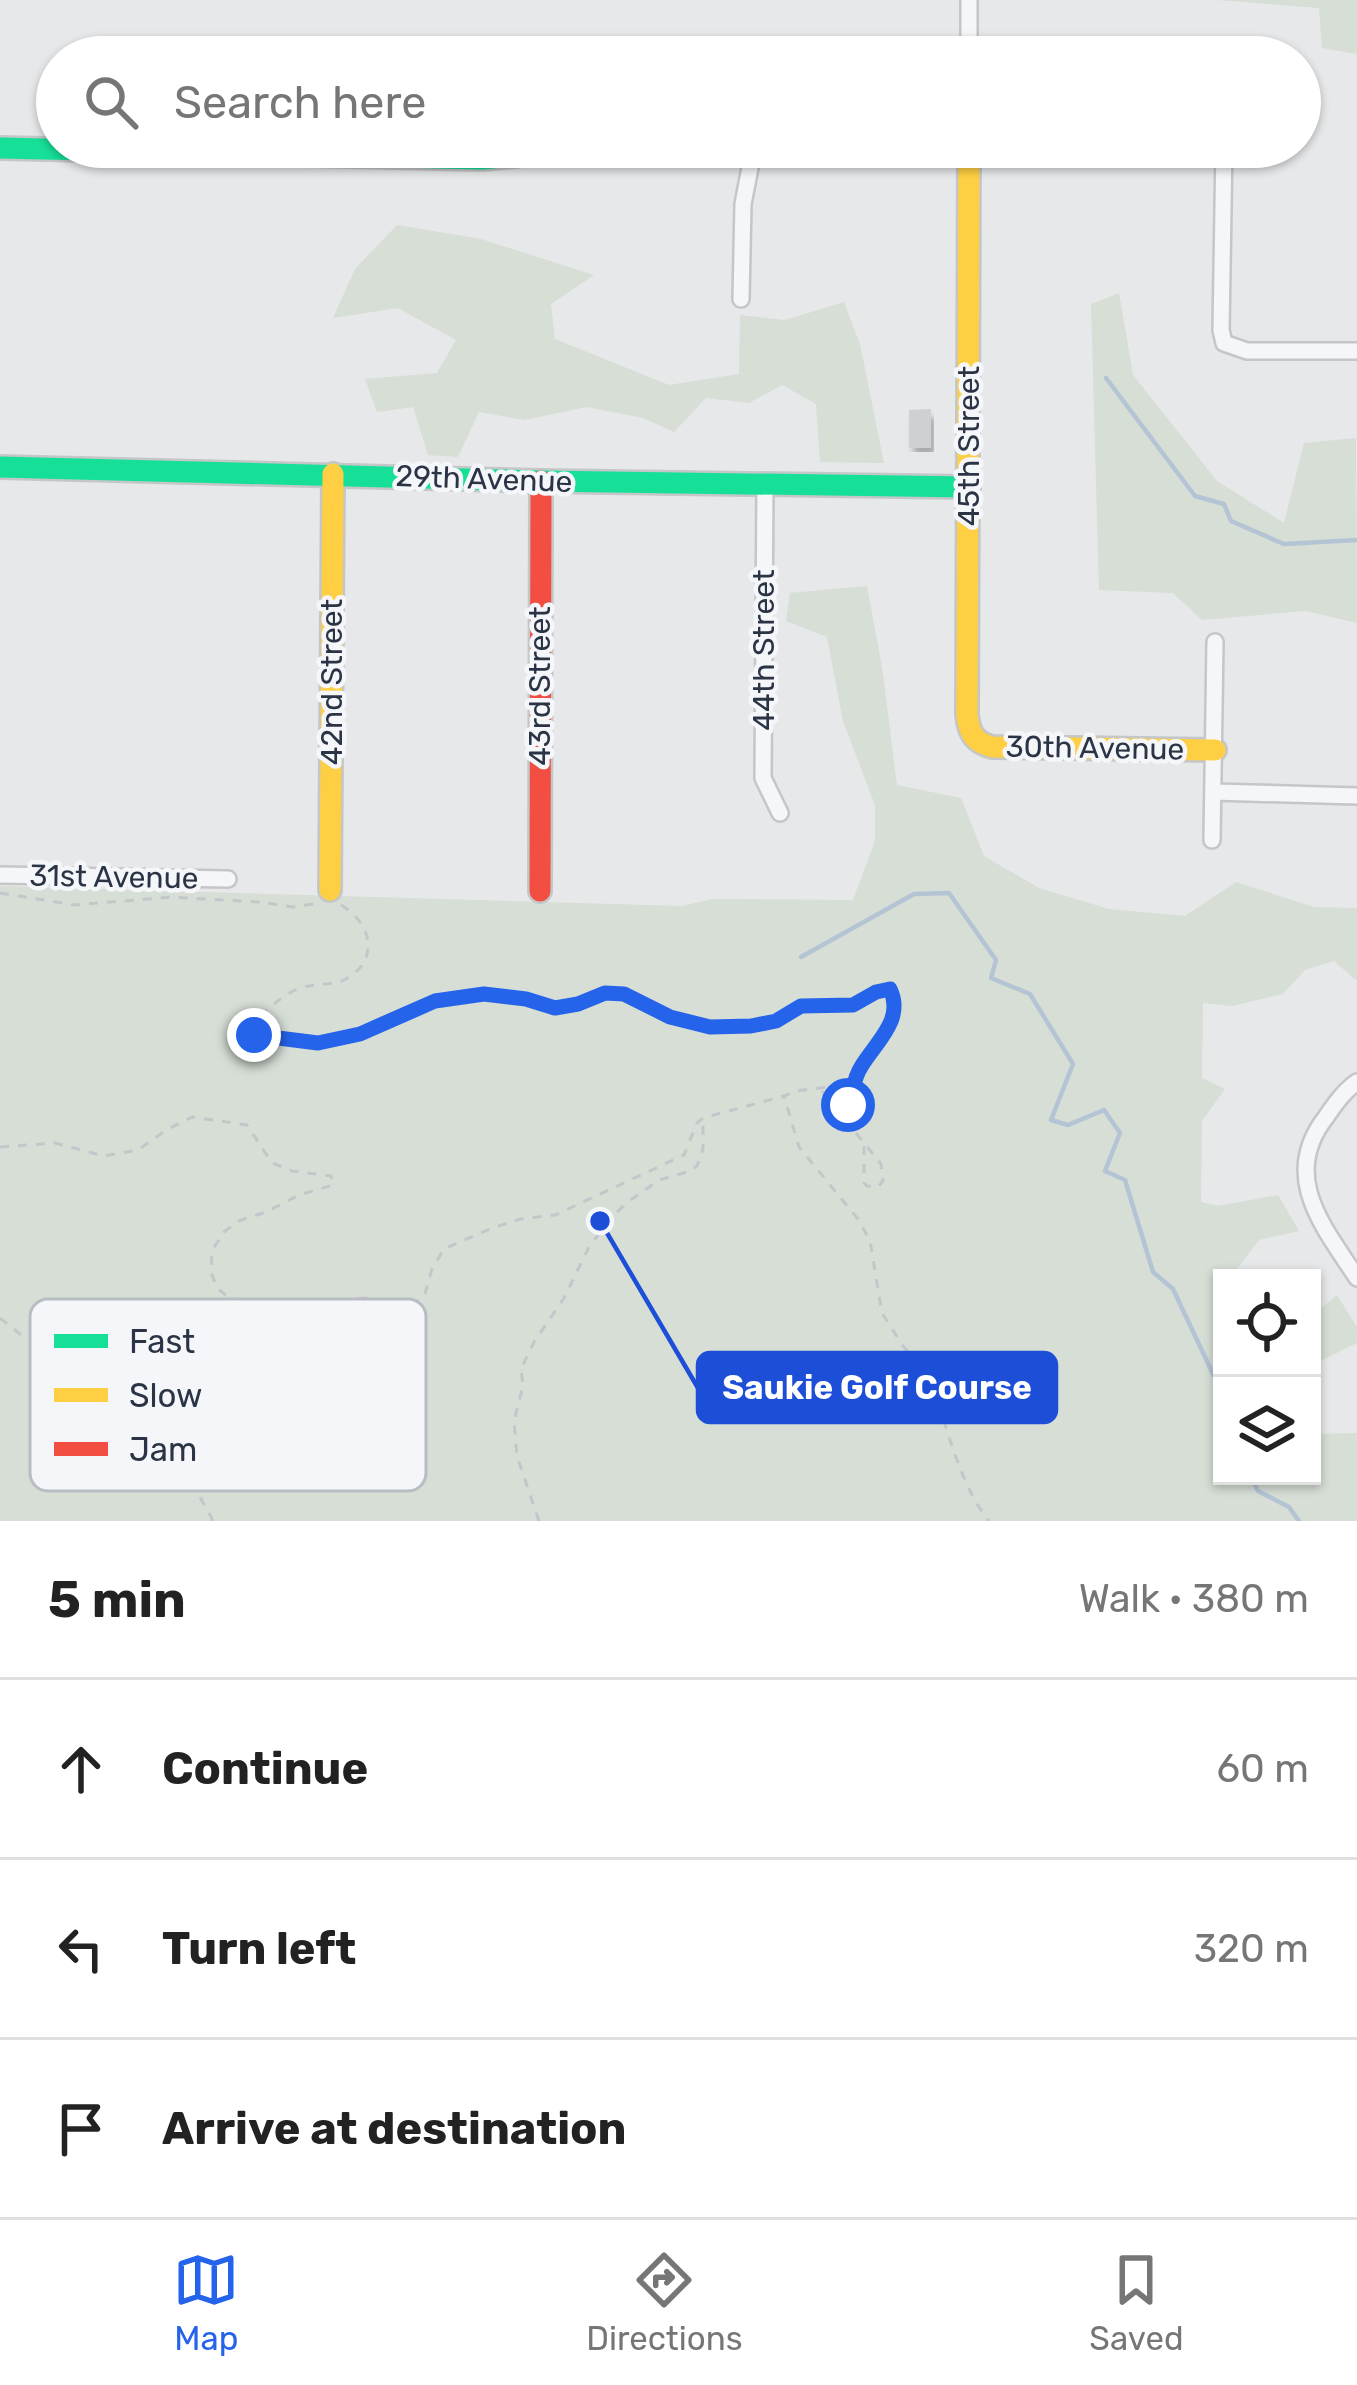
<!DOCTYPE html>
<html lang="en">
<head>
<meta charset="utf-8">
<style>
	:root { --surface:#fff; --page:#f6f6f6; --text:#222; --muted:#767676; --line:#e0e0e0; --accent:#2563eb }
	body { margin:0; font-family:Rubik,sans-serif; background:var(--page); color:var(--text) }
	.controls { position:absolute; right:36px; bottom:36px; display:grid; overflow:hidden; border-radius:0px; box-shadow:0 3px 9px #0004 }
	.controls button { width:108px; height:108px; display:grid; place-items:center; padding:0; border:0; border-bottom:3px solid var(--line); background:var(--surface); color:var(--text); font:60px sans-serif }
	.stop { position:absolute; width:36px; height:36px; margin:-27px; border:9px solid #2563eb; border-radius:50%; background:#fff }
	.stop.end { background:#2563eb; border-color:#fff; box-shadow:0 3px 12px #0008 }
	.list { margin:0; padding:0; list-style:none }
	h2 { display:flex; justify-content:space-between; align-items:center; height:156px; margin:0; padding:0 48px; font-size:51px }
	h2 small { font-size:39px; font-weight:400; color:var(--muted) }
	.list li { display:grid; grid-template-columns:78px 1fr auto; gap:36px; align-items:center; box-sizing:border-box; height:180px; padding:0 48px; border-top:3px solid var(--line) }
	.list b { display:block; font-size:45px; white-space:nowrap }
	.list em { font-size:39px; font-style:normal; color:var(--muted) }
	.icon { flex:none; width:66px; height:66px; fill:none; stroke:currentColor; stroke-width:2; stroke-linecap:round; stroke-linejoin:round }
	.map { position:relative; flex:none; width:1357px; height:1521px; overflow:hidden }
	.search { position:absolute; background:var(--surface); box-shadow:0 3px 9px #0004; left:36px; right:36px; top:36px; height:132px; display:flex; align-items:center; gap:30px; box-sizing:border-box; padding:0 42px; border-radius:66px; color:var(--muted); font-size:45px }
	.sheet { height:696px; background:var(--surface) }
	nav { display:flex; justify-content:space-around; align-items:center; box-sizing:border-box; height:168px; border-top:3px solid var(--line); background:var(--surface); font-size:33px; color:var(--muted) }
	nav a { display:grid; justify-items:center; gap:6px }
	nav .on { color:var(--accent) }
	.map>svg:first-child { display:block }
	.green { fill:#d6ded6 }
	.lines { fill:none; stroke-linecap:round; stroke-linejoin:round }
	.stream { stroke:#b4c4d5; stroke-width:4.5 }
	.building { fill:#ced0d3; filter:url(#shadow) }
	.street-casing { stroke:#c4c6c8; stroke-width:20 }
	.fast-casing { stroke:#c4c6c8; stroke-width:26 }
	.slow-casing { stroke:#c4c6c8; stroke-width:26 }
	.jam-casing { stroke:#c4c6c8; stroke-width:26 }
	.path { stroke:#c5c6ca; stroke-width:3; stroke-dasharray:9 9; stroke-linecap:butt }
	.street { stroke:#f5f6f7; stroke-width:15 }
	.fast { stroke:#16e098; stroke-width:21 }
	.slow { stroke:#ffcf43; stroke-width:21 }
	.jam { stroke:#f24e42; stroke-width:21 }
	.route { stroke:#2563eb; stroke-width:15 }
	.labels { text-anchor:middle; stroke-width:9; stroke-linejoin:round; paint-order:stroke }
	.street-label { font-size:30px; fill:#2b3445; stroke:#f4f6f9 }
	.key { fill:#f4f6f9; stroke:#b8bcc3; stroke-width:3 }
	.key-label { font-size:33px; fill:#2b3445 }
	.leader { fill:none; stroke:#1d4ed8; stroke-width:4.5 }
	.callout-dot { fill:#1d4ed8; stroke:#f4f6f9; stroke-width:4.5 }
	.callout { fill:#1d4ed8; stroke:#1d4ed8; stroke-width:4.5 }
	.callout-label { font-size:33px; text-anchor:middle; font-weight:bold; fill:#fff }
</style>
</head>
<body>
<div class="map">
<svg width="1357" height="1521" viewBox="0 0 1357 1521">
	<defs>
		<filter id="shadow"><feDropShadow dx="4.5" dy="8" stdDeviation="3" flood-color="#0004"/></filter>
	</defs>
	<rect width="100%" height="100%" fill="#e6e8ea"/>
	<!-- green -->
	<path class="green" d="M1217 0H1357V54L1322 48 1319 8Z
		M397 225 481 239 594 275 551 304 555 339 669 385 739 374 740 315 785 320 844 302 860 344 884 463 820 462 816 404 782 385 749 403 706 398 674 432 643 418 587 407 524 420 479 412 458 457 428 455 413 407 377 412 365 379 437 373 456 340 398 308 333 318 355 269Z
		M1119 293 1133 375 1217 481 1284 523 1304 443 1356 438 1357 623 1306 611 1202 620 1173 593 1099 590 1091 304Z
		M867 586 883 673 897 785 961 798 984 856 1039 888 1109 909 1185 916 1236 882 1314 907 1357 908V981L1334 961 1305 970 1283 994 1232 1006 1203 1003 1202 1078 1225 1089 1202 1121 1201 1202 1218 1206 1278 1195 1299 1231 1259 1240 1230 1278H1222V1476H1312V1431L1319 1434 1357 1433V1521H0V886L682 906 712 899 853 900 875 841V805L843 721 827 637 786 621 790 593Z
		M1337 1295 1357 1327V1343L1312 1365V1316Z"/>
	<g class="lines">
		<!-- stream -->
		<path class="stream" d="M1106 378 1195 496 1224 504 1231 521 1284 544 1357 540
			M801 957 914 894 949 893 996 960 991 978 1030 994 1073 1064 1051 1120 1068 1125 1104 1110 1120 1133 1105 1171 1125 1180 1153 1272 1173 1289 1222 1393
			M1251 1476 1258 1491 1289 1507 1299 1521"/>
	</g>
	<!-- building -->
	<path class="building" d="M931 409V448H909V410Z"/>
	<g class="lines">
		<!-- street casing -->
		<g class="street-casing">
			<path id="street" d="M969 57V0
				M892 147 1223 153
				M1224 147 1221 330 1224 343 1247 351H1357
				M741 299 743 204 754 147
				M765 484 763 778 780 813
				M1214 792 1357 796
				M1212 840 1215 642
				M0 875 228 879
				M1357 1082C1344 1091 1335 1104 1326 1117 1280 1176 1323 1226 1357 1278"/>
		</g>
		<!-- fast casing -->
		<g class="fast-casing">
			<path id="fast" d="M0 148 482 159 516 156 550 147
				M0 467 541 481 969 487"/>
		</g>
		<!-- slow casing -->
		<g class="slow-casing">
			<path id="slow" d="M969 147 967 715C969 733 974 742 992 747L1215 750
				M330 890 333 474"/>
		</g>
		<!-- jam casing -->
		<g class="jam-casing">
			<path id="jam" d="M540 891 541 481"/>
		</g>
		<!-- path -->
		<path class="path" d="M0 893 75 905 172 897 260 902 293 907 320 903
			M341 905C372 923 381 961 344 980 330 986 312 983 297 989 281 996 264 1012 253 1025L254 1035 318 1043 360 1034 435 1001 484 995 526 999 555 1008 578 1004 605 993 624 994 671 1017 710 1027 751 1026 776 1020 801 1007 853 1005 876 992 890 989C906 1022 872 1044 859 1070 851 1084 848 1104 845 1119
			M857 1071 827 1087 796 1091 784 1096 799 1147 858 1219 870 1241 882 1313 903 1346 916 1360 926 1365C943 1412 958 1484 989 1521
			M822 1091 881 1164 883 1181 878 1187 867 1186 864 1183V1145
			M0 1147 55 1143 104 1156 138 1150 166 1130 192 1117 247 1125 272 1163 292 1171 331 1176 333 1185 299 1195 266 1212 238 1221 224 1232 212 1251 211 1272 217 1288 228 1297 254 1303 298 1305 345 1300
			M0 1318 20 1334 269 1348 320 1321 350 1299 366 1298 408 1306 424 1297 432 1269 444 1249 492 1228 521 1219 555 1215 684 1155 697 1123 703 1118 784 1096
			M213 1521C208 1510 200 1499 196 1488 185 1457 174 1385 208 1365 226 1354 252 1360 272 1361L275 1346
			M539 1521 517 1456 514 1421 523 1386 521 1369 534 1342 564 1298 588 1249 605 1225 625 1204 659 1180 687 1172 697 1166 703 1149V1119"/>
		<!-- street -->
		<use href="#street" class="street"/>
		<!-- fast -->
		<use href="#fast" class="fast"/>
		<!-- slow -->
		<use href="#slow" class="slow"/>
		<!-- jam -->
		<use href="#jam" class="jam"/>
	</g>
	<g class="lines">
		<!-- route -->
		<path class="route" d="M254 1035 318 1043 360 1034 435 1001 484 994 526 999 555 1008 578 1004 605 993 624 994 670 1017 710 1027 751 1026 776 1021 801 1006 853 1005 876 992 890 989C905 1020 875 1043 861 1067 854 1078 852 1093 848 1105"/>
	</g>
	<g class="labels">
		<!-- street labels -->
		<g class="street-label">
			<text transform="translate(969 446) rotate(-90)" y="10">45th Street</text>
			<text transform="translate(484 479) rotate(2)" y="10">29th Avenue</text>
			<text transform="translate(764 650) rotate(-90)" y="10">44th Street</text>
			<text transform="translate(332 682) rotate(-90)" y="10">42nd Street</text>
			<text transform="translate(540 686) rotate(-90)" y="10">43rd Street</text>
			<text transform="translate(1095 748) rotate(1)" y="10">30th Avenue</text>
			<text transform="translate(114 877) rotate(1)" y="10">31st Avenue</text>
		</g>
	</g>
	<!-- legend -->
	<rect x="30" y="1299" width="396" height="192" rx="18" class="key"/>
	<rect x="54" y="1334" width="54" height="14" fill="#16e098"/>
	<rect x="54" y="1388" width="54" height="14" fill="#ffcf43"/>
	<rect x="54" y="1442" width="54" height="14" fill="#f24e42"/>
	<g class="key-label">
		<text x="129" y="1353">Fast</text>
		<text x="129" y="1407">Slow</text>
		<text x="129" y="1461">Jam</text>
	</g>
	<!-- callouts -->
	<path class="leader" d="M600 1221L698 1388"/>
	<circle class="callout-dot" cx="600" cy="1221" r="12"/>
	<rect class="callout" x="698" y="1353" width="358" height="69" rx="12"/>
	<g class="callout-label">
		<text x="877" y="1399">Saukie Golf Course</text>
	</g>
</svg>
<div class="controls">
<button><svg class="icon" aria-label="locate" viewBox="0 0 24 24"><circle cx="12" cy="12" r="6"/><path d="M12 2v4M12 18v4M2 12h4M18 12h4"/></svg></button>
<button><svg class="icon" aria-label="layers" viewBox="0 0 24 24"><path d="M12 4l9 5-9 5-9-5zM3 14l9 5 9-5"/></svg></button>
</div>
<div class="stop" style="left:848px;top:1105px"></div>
<div class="stop end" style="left:254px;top:1035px"></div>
<div class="search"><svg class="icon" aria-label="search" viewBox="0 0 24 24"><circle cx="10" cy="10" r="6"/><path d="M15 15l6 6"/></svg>Search here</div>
</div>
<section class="sheet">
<h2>5 min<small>Walk · 380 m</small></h2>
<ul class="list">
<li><svg class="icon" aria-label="ahead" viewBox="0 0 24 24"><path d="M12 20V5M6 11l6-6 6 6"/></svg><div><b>Continue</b></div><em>60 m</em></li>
<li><svg class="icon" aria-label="left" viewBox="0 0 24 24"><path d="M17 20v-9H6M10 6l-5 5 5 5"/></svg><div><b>Turn left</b></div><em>320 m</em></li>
<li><svg class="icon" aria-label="arrive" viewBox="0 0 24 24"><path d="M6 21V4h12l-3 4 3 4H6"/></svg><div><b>Arrive at destination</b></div></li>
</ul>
</section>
<nav>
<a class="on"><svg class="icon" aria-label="map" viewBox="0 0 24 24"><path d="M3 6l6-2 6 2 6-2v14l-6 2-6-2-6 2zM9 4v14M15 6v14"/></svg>Map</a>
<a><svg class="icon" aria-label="directions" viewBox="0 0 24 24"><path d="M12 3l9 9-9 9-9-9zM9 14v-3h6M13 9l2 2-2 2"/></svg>Directions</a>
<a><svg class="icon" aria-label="saved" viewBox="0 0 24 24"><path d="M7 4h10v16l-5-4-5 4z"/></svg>Saved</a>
</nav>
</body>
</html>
